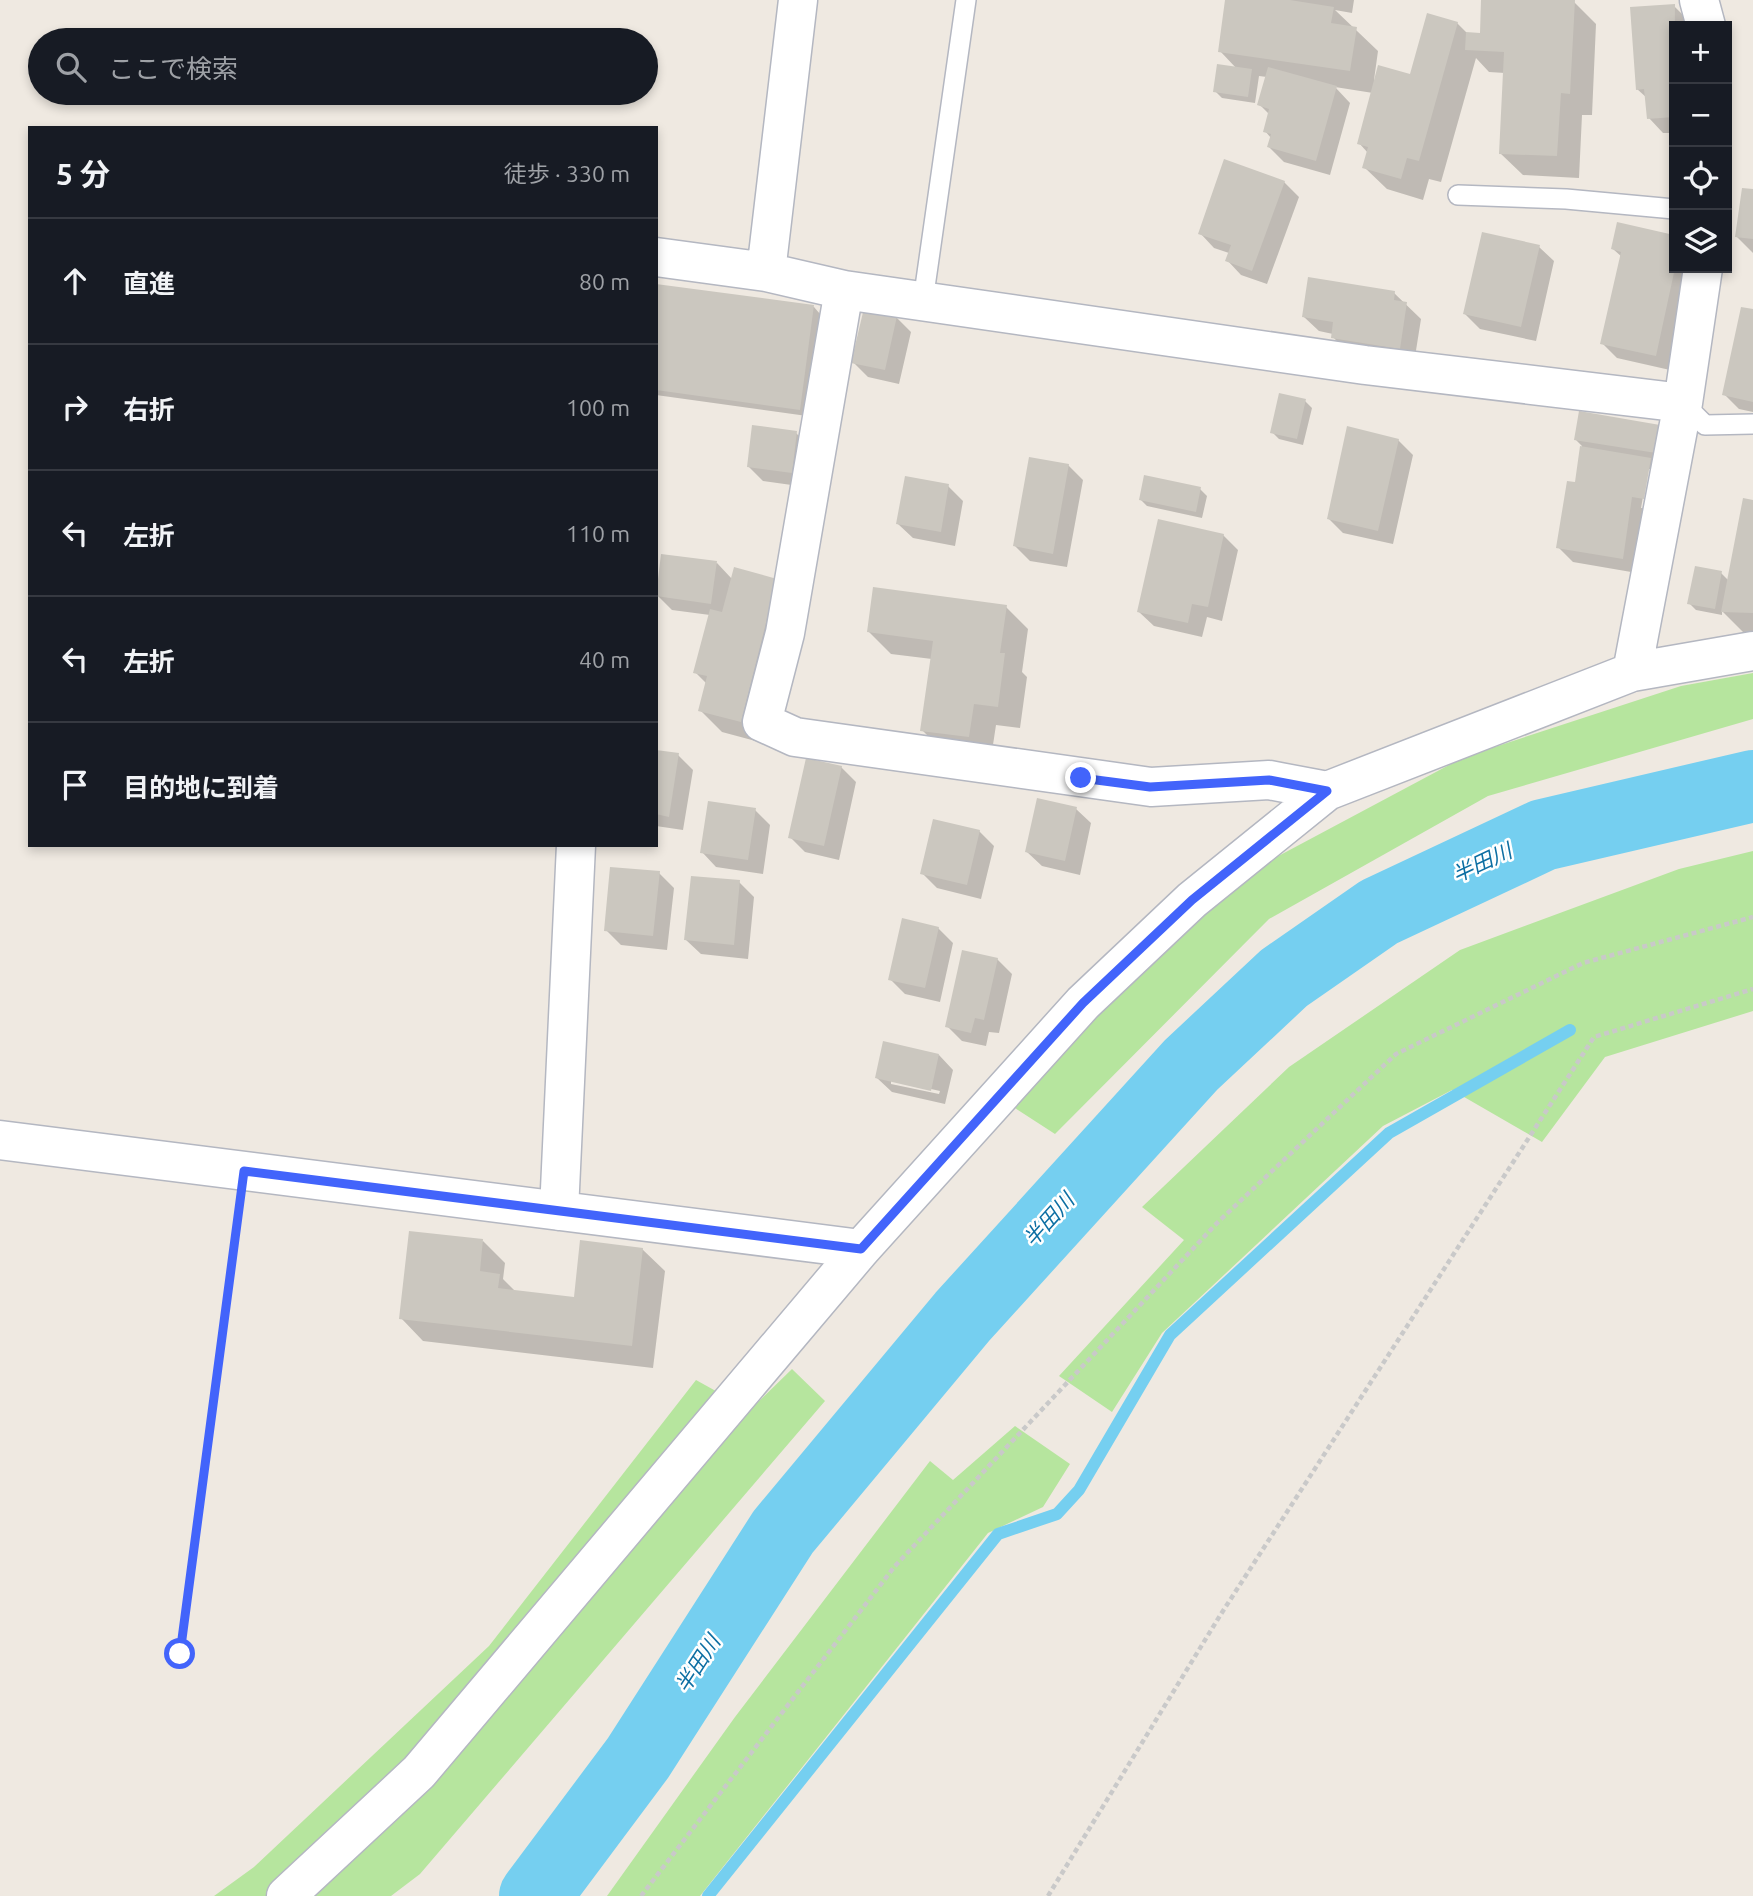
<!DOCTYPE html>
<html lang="ja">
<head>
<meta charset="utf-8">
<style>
	:root { --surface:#171b24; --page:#242831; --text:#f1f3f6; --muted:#9ea1a6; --line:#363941 }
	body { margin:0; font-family:Ubuntu,"Noto Sans JP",sans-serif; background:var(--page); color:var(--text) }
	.controls { position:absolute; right:21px; top:21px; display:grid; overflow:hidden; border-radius:0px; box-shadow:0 4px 10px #0003 }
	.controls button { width:63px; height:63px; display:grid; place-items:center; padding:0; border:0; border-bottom:2px solid var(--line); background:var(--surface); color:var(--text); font:35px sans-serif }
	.stop { position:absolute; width:21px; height:21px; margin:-16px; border:5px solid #4264fb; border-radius:50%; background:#fff }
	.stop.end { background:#4264fb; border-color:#fff; box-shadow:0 2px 7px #0008 }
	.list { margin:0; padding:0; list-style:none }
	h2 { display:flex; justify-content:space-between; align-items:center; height:91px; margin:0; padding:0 28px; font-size:30px }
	h2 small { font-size:23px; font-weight:400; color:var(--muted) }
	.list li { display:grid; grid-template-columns:46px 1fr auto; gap:21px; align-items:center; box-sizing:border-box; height:126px; padding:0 28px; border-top:2px solid var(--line) }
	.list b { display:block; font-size:26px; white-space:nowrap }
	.list em { font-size:23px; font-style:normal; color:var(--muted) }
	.icon { flex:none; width:38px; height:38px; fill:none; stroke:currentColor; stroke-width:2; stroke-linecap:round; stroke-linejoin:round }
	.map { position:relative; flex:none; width:1753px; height:1896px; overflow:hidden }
	.search { position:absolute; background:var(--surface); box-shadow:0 4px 10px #0003; left:28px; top:28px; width:630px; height:77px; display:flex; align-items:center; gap:18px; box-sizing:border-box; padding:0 24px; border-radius:38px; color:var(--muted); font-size:26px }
	.panel { position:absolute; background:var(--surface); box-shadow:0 4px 10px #0003; left:28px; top:126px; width:630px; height:721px; border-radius:0px }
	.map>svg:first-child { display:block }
	.green { fill:#b6e59e }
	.shadow { fill:#0003; fill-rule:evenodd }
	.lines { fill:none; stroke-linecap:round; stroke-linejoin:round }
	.stream { stroke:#75cff0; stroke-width:12 }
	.river { stroke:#75cff0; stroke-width:72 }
	.building { fill:#cbc7bf }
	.service-casing { stroke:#b4b7c1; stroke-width:22 }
	.minor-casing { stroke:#b4b7c1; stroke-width:41 }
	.path { stroke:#c9c9c9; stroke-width:4.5; stroke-dasharray:5 3.5; stroke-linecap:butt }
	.service { stroke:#fff; stroke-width:19 }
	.minor { stroke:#fff; stroke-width:38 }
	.route { stroke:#4264fb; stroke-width:9 }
	.labels { text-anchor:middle; stroke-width:5; stroke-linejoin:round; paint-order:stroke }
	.water-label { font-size:21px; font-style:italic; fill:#0d6fa3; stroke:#fff }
</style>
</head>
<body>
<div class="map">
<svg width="1753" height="1896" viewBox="0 0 1753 1896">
	<rect width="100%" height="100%" fill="#efe9e1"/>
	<!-- green -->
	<path class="green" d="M1753 673V719L1488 796 1269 919 1055 1134 1015 1108 1112 992 1258 867 1464 757 1681 686Z
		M1753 851V1011L1605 1057 1542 1142 1452 1090 1383 1126 1162 1333 1112 1412 1059 1376 1184 1240 1142 1207 1289 1067 1460 950 1679 869Z
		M792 1369 825 1401 420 1874 391 1896H214L254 1867 489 1646 696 1380 750 1410Z
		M1015 1426 1070 1464 1043 1507 988 1533 700 1896H607L735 1717 930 1461 953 1480Z"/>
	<!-- shadow -->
	<path class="shadow" d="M1227 0H1354L1352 13 1335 10 1378 51 1374 80H1376L1411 76 1457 23 1468 34 1481 35 1483 0 1574 2 1596 24 1592 115H1582L1579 178 1523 175 1500 153 1505 73 1489 72 1476 58 1441 182 1429 179 1423 200 1387 189 1364 167 1368 153 1359 143 1373 93 1335 87 1350 103 1330 175 1284 162 1269 147 1271 138 1265 131 1269 114 1259 104 1267 77 1259 76 1255 103 1222 98 1215 91 1237 69 1220 51Z
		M1674 6 1689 21V26H1674V133H1663L1649 118 1647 98 1637 89Z
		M1284 182 1299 197 1267 284 1241 275 1227 260 1229 253 1214 248 1200 233Z
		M1753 191V253L1736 236Z
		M1619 224 1674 236V268H1693L1670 370 1617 358 1602 343 1622 257 1613 249Z
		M1539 247 1554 261 1536 341 1480 329 1465 314Z
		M656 286 814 307 820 314 807 416 656 395Z
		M1394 293 1421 319 1414 363 1347 352 1333 337V334L1319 331 1304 317Z
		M1753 311V412L1739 409 1724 394Z
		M896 317 911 332 899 384 868 377 853 362Z
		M1305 401 1312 408 1303 445 1279 439 1272 432Z
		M1659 426 1637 573 1573 562 1558 547 1576 484 1582 446 1576 440ZM1648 469H1651L1644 508H1641Z
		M796 433 811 448 806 487 763 481 748 466Z
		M1398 440 1413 455 1393 544 1343 533 1329 519Z
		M1068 465 1083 480 1067 567 1030 561 1015 546Z
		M948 486 963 501 955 546 913 538 898 524Z
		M1200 489 1207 496 1202 518 1147 506 1140 499Z
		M1753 502V634H1745L1722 611V615L1696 610 1689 603 1721 573 1729 581Z
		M1223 535 1238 550 1222 621 1207 617 1202 637 1154 626 1139 612Z
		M717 563 732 579 776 580 763 743 722 732 700 710 707 684 695 672 710 615 672 610 657 595Z
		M1006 607 1028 629 1022 672 1027 677 1020 728 996 725 991 758 944 752 922 730 932 659 891 654 869 632Z
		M656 751 678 755 693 770 683 830 656 826Z
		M841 767 856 782 839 860 805 852 790 837Z
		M1076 809 1091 823 1080 875 1042 866 1027 852Z
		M755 810 770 825 763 874 716 867 702 852Z
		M979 831 994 846 981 899 937 888 922 873Z
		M659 873 674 888 667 950 621 945 606 930Z
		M739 882 754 897 748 959 701 954 686 940Z
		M938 928 953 943 940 1002 905 994 890 979Z
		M997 959 1012 974 999 1033 989 1032 986 1046 962 1041 947 1026Z
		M939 1055 953 1070 945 1104 892 1092 877 1078ZM891 1080 940 1091 939 1094 891 1084Z
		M483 1241 505 1263 503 1279 516 1292 575 1299 642 1249 665 1271 653 1368 423 1341 401 1318Z"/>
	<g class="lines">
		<!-- stream -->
		<path class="stream" d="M708 1896 998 1534 1057 1514 1079 1490 1170 1335 1389 1133 1570 1030"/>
		<!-- river -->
		<path class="river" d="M535 1896 638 1758 783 1532 963 1316 1191 1065 1284 978 1379 912 1543 835 1753 786"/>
	</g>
	<!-- building -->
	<path class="building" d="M1225 0H1290L1334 7 1331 23 1357 27 1350 71 1218 52Z
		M1481 0H1575L1570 94 1561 93 1557 156 1499 154 1504 52 1465 50 1466 32 1480 33Z
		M1675 4 1674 117 1647 119 1644 89 1636 90 1630 7Z
		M1427 13 1458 22 1419 161 1407 158 1401 179 1362 168 1368 147 1357 144 1378 65 1410 74Z
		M1217 64 1252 69 1248 97 1213 92Z
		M1268 67 1337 86 1316 161 1267 147 1271 134 1263 132 1269 109 1257 105Z
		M1224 159 1285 181 1252 271 1225 261 1231 245 1198 234Z
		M1742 188 1753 189V239L1735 237Z
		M1617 222 1674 235 1675 268 1656 356 1600 344 1621 252 1611 249Z
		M1482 232 1540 245 1521 327 1463 314Z
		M1308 277 1395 291 1394 300 1407 302 1400 349 1331 338 1333 322 1302 317Z
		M656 284 814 305 800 410 656 390Z
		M1741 307 1753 309V402L1722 395Z
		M864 308 897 316 885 370 851 363Z
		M1279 393 1306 399 1297 439 1270 433Z
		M1579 411 1660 425 1656 453 1574 440Z
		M752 425 797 431 792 473 747 467Z
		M1347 426 1399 439 1378 531 1327 519Z
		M1580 446 1651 458 1644 499 1632 497 1623 559 1556 548 1567 481 1575 482Z
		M1029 457 1069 464 1053 554 1013 546Z
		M1144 475 1201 487 1196 512 1139 500Z
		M905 476 949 484 941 532 896 524Z
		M1743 498 1753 500V613L1721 612Z
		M1158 519 1224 534 1208 607 1192 604 1188 623 1137 612Z
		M661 554 717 561 711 604 656 596Z
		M1695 566 1722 571 1715 609 1687 604Z
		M734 567 777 579 741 722 698 711 707 676 693 673 710 609 722 612Z
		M873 587 1007 605 1000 653H1005L998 707 974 704 969 737 920 731 933 641 867 632Z
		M656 750 679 753 669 817 656 814Z
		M806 758 842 766 824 846 788 838Z
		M1037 798 1077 807 1065 861 1025 852Z
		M708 801 756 808 748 860 700 853Z
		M933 819 980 830 967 885 920 874Z
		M610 867 660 871 653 936 604 931Z
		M691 876 740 880 734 945 684 940Z
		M902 918 939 927 925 988 888 980Z
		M962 950 998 958 984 1020 975 1018 971 1033 945 1027Z
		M883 1041 939 1054 931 1091 875 1078Z
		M409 1231 483 1239 480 1271 500 1274 498 1288 574 1297 580 1240 643 1248 632 1346 399 1319Z"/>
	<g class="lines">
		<!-- service casing -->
		<g class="service-casing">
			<path id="service" d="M1458 195 1566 199 1674 209
				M923 301 966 0
				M1683 403 1705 425 1753 424"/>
		</g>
		<!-- minor casing -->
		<g class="minor-casing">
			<path id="minor" d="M1699 0 1706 26
				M656 257 766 272 844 290 1365 365 1683 403
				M766 272 798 0
				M844 290 785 633 762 722 795 737 1151 787 1269 780 1327 791
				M1632 672 1683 403 1703 268
				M0 1140 861 1249
				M559 1211 576 845
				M286 1896 419 1772 861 1249 1083 1003 1192 900 1327 791 1632 672 1753 651"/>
		</g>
		<!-- path -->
		<path class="path" d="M180 1654 239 1210
			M641 1896 895 1566 1218 1222 1396 1054 1583 963 1753 917
			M1048 1896 1221 1614 1594 1037 1753 989"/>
		<!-- service -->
		<use href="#service" class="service"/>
		<!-- minor -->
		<use href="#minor" class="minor"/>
	</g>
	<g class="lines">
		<!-- route -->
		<path class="route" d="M180 1654 244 1171 861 1249 1083 1003 1192 900 1327 791 1269 780 1150 787 1081 778"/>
	</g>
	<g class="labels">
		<!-- water labels -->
		<g class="water-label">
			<text transform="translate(1482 863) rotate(-25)" y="7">半田川</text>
			<text transform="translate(1049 1220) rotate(-48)" y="7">半田川</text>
			<text transform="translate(698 1664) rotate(-57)" y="7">半田川</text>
		</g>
	</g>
</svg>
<div class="controls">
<button>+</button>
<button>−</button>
<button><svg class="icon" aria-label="locate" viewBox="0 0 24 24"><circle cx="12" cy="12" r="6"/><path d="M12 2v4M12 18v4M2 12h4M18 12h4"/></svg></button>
<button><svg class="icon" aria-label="layers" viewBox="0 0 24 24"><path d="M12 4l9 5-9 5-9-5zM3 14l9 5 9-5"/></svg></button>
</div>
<div class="stop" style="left:180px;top:1654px"></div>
<div class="stop end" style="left:1081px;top:778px"></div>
<div class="search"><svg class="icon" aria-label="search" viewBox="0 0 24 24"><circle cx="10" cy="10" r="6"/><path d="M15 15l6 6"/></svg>ここで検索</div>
<section class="panel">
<h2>5 分<small>徒歩 · 330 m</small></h2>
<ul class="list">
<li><svg class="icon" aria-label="ahead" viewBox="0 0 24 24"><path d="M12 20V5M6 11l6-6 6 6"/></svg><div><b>直進</b></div><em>80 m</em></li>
<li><svg class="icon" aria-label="right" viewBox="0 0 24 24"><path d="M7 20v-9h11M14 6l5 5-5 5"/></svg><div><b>右折</b></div><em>100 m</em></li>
<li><svg class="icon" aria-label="left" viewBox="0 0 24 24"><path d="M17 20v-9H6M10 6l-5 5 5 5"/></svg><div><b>左折</b></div><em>110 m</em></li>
<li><svg class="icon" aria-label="left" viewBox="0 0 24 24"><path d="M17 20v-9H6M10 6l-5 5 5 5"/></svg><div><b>左折</b></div><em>40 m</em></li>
<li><svg class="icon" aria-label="arrive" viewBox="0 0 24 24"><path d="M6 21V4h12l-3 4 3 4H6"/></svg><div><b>目的地に到着</b></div></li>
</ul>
</section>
</div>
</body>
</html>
